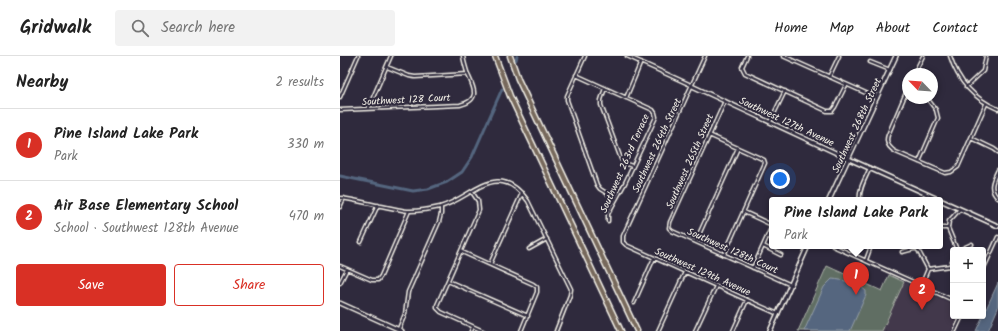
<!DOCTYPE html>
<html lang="en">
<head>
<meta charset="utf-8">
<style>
	:root { --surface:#fff; --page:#f2f2f2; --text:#222; --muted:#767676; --line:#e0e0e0; --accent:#d93025 }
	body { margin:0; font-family:Kalam,sans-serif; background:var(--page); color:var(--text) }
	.controls { position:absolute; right:12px; bottom:12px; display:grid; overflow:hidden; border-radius:4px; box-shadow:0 2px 6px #0003 }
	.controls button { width:36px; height:36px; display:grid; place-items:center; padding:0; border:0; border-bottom:1px solid var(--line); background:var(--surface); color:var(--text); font:20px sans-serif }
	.compass { position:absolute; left:562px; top:12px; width:36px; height:36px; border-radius:50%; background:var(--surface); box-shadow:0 2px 6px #0003; rotate:295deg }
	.you { position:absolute; left:440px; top:123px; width:14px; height:14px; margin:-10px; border:3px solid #fff; border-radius:50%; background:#1a73e8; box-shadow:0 0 0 6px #1a73e833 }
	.badge { display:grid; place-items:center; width:26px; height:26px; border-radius:50%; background:var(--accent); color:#fff; font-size:13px; font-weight:700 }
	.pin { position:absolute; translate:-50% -33px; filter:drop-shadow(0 1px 2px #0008) }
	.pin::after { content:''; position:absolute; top:21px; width:14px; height:12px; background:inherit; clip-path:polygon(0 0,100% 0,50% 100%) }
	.popup { position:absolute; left:429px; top:141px; width:174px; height:52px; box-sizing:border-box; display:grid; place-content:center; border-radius:4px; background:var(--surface); filter:drop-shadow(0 1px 3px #0005); font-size:13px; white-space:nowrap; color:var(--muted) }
	.popup b { font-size:15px; color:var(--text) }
	.popup::after { content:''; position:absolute; left:50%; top:100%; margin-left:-8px; border:8px solid transparent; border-top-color:var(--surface) }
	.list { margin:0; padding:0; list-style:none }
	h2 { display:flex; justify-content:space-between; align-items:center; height:52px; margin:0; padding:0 16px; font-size:17px }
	h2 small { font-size:13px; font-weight:400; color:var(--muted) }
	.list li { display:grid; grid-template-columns:26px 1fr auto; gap:12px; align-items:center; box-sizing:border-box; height:72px; padding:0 16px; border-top:1px solid var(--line) }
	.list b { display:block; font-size:15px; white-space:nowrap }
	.list p { margin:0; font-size:13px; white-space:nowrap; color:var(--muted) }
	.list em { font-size:13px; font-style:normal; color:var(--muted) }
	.actions { display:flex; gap:8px; padding:12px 16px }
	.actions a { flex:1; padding:9px 0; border:1px solid var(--accent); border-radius:4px; text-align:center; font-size:14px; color:var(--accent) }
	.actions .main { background:var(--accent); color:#fff }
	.icon { flex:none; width:22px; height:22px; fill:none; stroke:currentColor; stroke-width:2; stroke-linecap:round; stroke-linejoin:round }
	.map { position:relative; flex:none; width:658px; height:275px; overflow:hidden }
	header { display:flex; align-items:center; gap:24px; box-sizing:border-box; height:56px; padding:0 20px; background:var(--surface); border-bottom:1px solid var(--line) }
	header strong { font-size:19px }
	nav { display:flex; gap:22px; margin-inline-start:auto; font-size:14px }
	.search { width:280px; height:36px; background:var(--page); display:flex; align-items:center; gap:10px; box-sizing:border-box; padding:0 14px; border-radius:4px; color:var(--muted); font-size:15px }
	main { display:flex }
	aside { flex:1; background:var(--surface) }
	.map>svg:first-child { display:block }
	.built { fill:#43384c }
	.green { fill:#616e63; stroke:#aab0a6 }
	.water { fill:#54667f; stroke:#949ea9 }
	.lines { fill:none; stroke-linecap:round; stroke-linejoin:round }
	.canal { stroke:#54667f; stroke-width:3 }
	.minor-casing { stroke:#f4f1e8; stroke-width:5 }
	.tertiary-casing { stroke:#f4f1e8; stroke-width:5.5 }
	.secondary-casing { stroke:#f4f1e8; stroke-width:6 }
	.motorway-casing { stroke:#f4f1e8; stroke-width:7 }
	.minor { stroke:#2f2a3d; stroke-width:2 }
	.tertiary { stroke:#2f2a3d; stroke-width:2.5 }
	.secondary { stroke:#2f2a3d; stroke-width:3 }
	.motorway { stroke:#77695c; stroke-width:4 }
	.labels { text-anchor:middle; stroke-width:4; stroke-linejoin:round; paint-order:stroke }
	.street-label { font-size:10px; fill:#f4f1e8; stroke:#2f2a3d }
</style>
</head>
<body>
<header>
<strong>Gridwalk</strong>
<div class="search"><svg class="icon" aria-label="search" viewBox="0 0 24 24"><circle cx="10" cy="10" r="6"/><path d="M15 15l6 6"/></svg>Search here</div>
<nav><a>Home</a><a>Map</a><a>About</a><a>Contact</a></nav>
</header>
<main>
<aside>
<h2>Nearby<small>2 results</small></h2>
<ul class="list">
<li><span class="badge">1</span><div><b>Pine Island Lake Park</b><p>Park</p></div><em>330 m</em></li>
<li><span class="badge">2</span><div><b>Air Base Elementary School</b><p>School · Southwest 128th Avenue</p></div><em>470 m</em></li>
</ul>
<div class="actions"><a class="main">Save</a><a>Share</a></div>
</aside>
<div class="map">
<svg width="658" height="275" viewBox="0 0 658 275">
	<rect width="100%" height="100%" fill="#2f2a3d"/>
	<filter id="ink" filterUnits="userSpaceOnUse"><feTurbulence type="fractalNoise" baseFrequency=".025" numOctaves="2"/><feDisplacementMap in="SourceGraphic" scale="8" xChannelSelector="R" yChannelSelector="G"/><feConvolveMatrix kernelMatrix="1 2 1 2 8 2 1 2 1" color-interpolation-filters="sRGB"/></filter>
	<g filter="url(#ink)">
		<!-- built -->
		<path class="built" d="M564 226 613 248V260H618L611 275H542Z"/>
		<!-- green -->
		<path class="green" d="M487 210 542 235 549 219 564 226 542 275H458Z"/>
		<!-- water -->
		<path class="water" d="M492 223C504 224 517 227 526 235V239L510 275H464L484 231Z
			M658 227V252L648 275H636Z"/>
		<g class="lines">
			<!-- canal -->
			<path class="canal" d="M176 4 177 0
				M0 120 73 135 88 133 107 126 122 116 132 101 162 33"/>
			<!-- minor casing -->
			<g class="minor-casing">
				<path id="minor" d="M245 0 227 40V44L257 129 260 133 276 143
					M287 0 351 29
					M365 0 283 180V186L286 189 438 258
					M407 0 402 11 405 17 487 55H492L495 51 506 29
					M443 0 537 42
					M610 0C618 25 634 43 658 53
					M530 6 550 14
					M47 11 69 20 75 21 128 18
					M574 18 583 0
					M236 19 313 54 315 57 316 61 285 127 268 158V165
					M489 21 499 0
					M626 31 643 15 646 0
					M265 32 261 44V49L281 103 284 107 292 110
					M568 32 548 79C545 87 549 92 556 96L605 117 611 116 618 111 646 48
					M0 41 18 0
					M286 42 301 6
					M385 45 330 166 329 172 332 175 451 229
					M28 53 51 0
					M0 54 120 49C141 44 134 32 128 19 126 13 124 6 123 0
					M430 66 445 35
					M369 79 420 102 424 104 425 107 384 199
					M631 82 654 93 658 96
					M579 106 598 62 596 54 587 42
					M658 114C653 124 648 133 658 142
					M132 136 138 145 139 154 97 249V252L101 256 143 275
					M0 142C17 144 34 149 51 152 57 153 64 155 70 155 79 155 91 153 100 151 133 142 157 102 188 145L231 233 230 239 216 275
					M520 144C518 134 526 121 530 112
					M0 151 4 142
					M404 156 432 169
					M600 172H608
					M356 185 398 92
					M21 186 38 149
					M423 190 441 199
					M493 190 613 244
					M578 190 577 192 588 213 581 230
					M189 193 207 183
					M617 194 608 172 609 165 620 153
					M619 194 632 188
					M122 196 193 228 197 231V236L181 275
					M562 196 577 192
					M526 204 530 193 529 190
					M613 204 610 210 613 215
					M150 208 182 137
					M0 210 32 224H38L41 220 69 155
					M413 212 432 170
					M588 213 610 210
					M643 214 658 181
					M108 225 188 260
					M0 227 7 213
					M294 247 314 202
					M58 275 65 258 68 236 99 166 101 158V151
					M131 275 133 271
					M318 275 345 216
					M355 275 376 230
					M393 275 407 244
					M615 275 622 260"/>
			</g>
			<!-- tertiary casing -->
			<g class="tertiary-casing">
				<path id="tertiary" d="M352 30 509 103
					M0 247 62 275"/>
			</g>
			<!-- secondary casing -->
			<g class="secondary-casing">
				<path id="secondary" d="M509 103 600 144
					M489 144 556 0
					M600 144 658 170
					M430 275 468 190"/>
			</g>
			<!-- motorway casing -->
			<g class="motorway-casing">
				<path id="motorway" d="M155 0 170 40 281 275
					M170 0 178 23 297 275"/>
			</g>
			<!-- minor -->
			<use href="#minor" class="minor"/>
			<!-- tertiary -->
			<use href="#tertiary" class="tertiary"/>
			<!-- secondary -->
			<use href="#secondary" class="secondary"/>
			<!-- motorway -->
			<use href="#motorway" class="motorway"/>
		</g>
	</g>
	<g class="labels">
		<!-- street labels -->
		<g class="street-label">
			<text transform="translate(66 43) rotate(-3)" y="4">Southwest 128 Court</text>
			<text transform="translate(447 65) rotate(25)" y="4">Southwest 127th Avenue</text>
			<text transform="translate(516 69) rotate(-65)" y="4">Southwest 268th Street</text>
			<text transform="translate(316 89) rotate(-65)" y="4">Southwest 264th Street</text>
			<text transform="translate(349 105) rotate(-66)" y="4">Southwest 265th Street</text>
			<text transform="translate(284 107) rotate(-66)" y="4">Southwest 263rd Terrace</text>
			<text transform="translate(393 194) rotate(24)" y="4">Southwest 128th Court</text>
			<text transform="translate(363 215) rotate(24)" y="4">Southwest 129th Avenue</text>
		</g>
	</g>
</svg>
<div class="controls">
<button>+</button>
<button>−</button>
</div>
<svg class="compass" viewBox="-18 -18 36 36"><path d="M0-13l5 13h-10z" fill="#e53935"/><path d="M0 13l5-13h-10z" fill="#767676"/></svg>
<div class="you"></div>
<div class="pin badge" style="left:516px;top:239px">1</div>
<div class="popup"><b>Pine Island Lake Park</b>Park</div>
<div class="pin badge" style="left:582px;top:254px">2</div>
</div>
</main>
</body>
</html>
